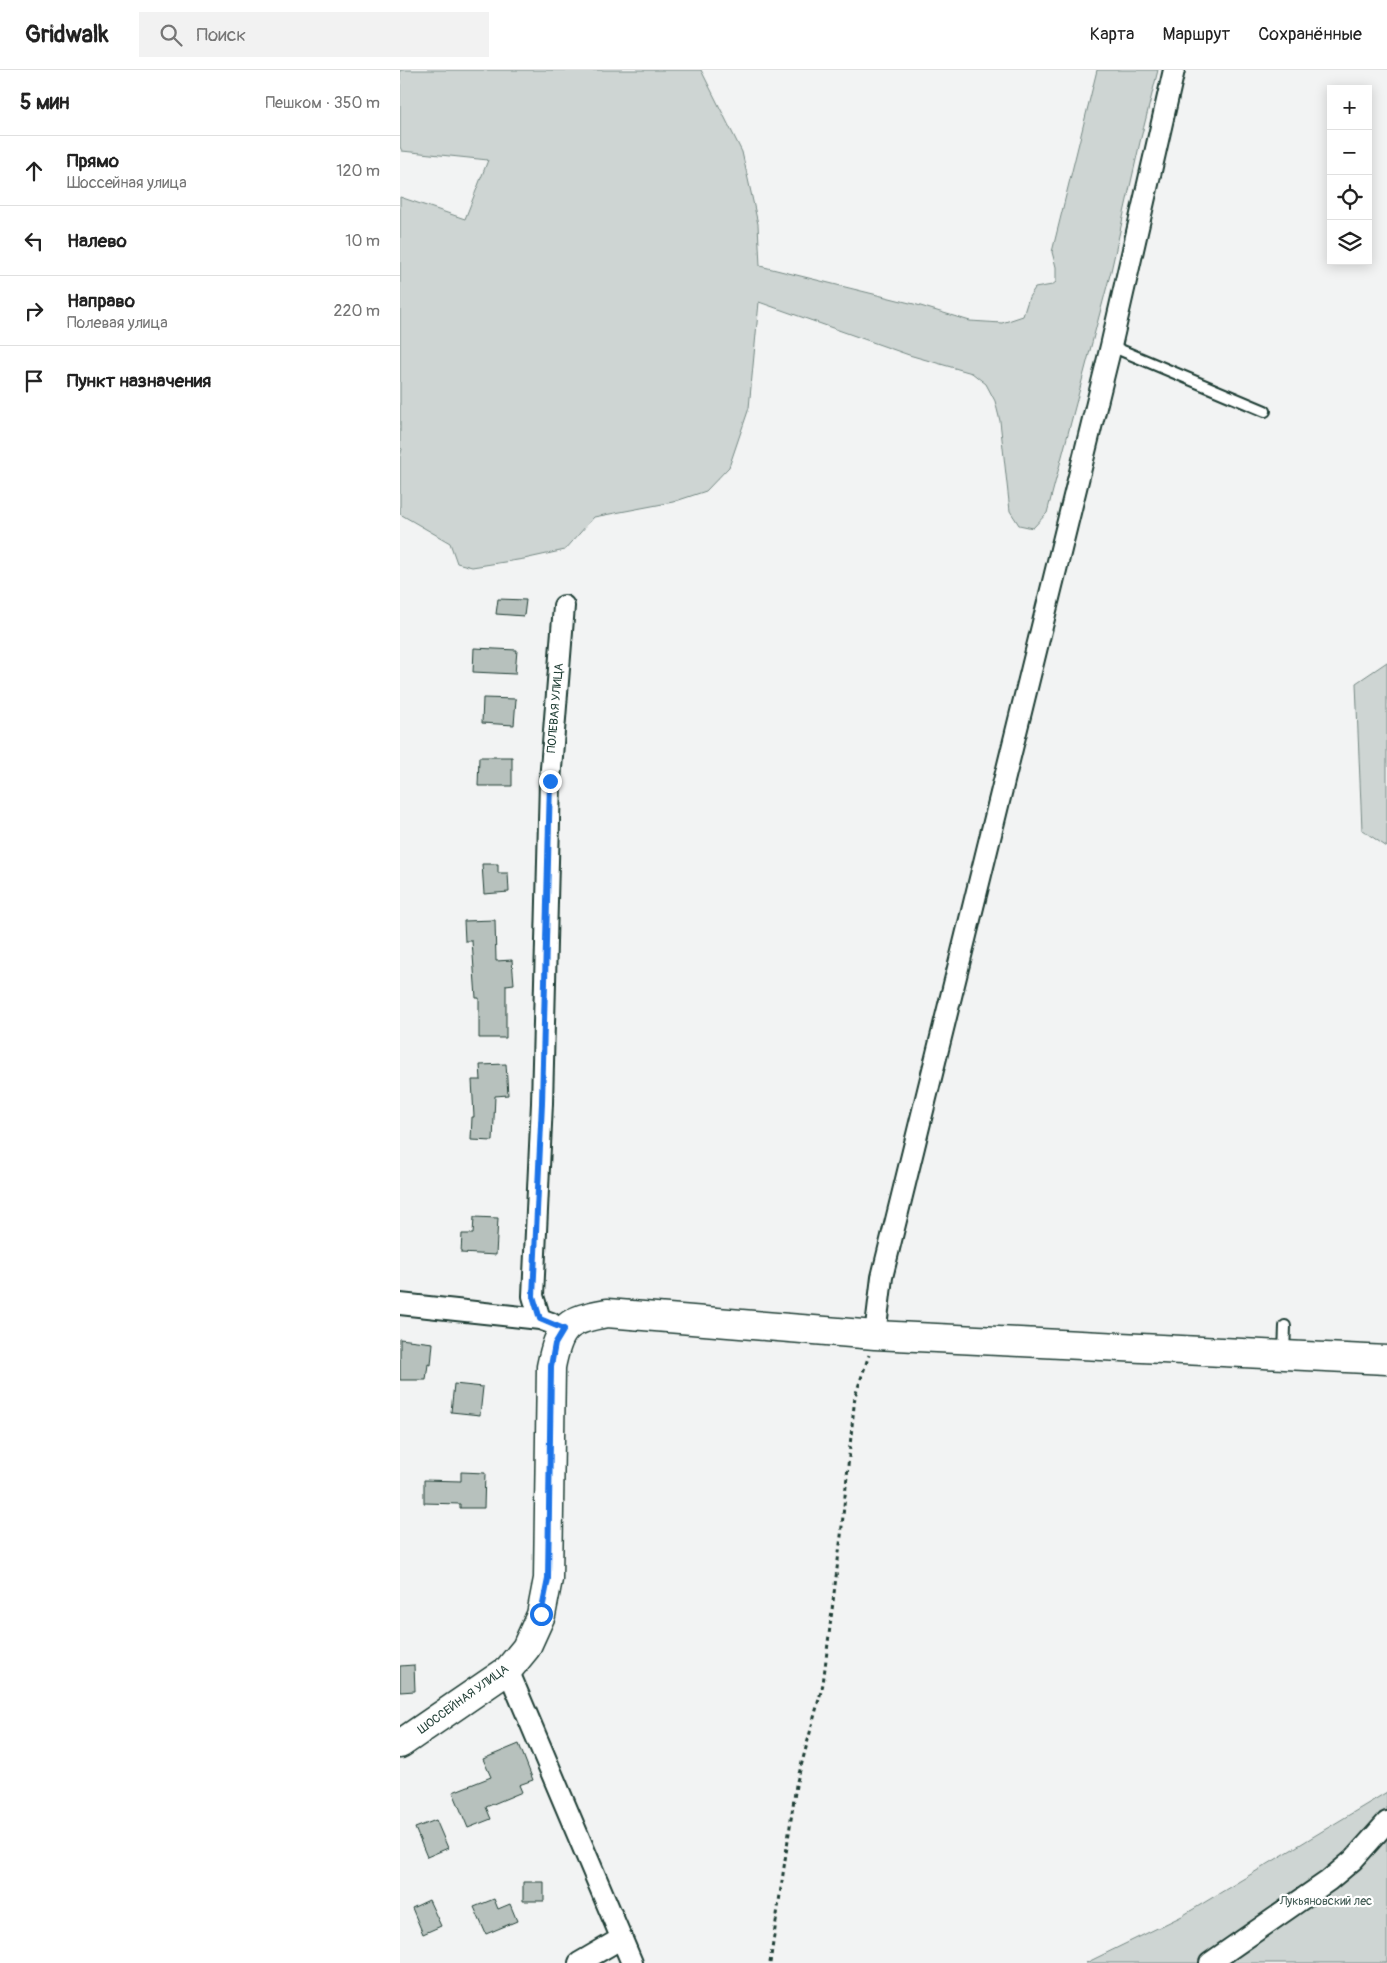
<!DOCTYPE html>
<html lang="ru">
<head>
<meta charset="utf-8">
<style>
	:root { --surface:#fff; --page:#f2f2f2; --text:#222; --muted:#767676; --line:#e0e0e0 }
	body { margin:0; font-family:Pangolin,sans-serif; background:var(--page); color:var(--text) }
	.controls { position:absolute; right:15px; top:15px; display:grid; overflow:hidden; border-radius:0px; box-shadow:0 2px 12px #0003 }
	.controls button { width:45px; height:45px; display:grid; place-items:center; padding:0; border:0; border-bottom:1px solid var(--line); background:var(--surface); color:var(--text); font:25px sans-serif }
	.stop { position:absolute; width:15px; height:15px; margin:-11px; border:4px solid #1a73e8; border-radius:50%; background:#fff }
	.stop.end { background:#1a73e8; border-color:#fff; box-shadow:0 1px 5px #0008 }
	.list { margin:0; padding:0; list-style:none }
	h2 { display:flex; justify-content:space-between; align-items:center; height:65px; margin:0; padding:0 20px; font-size:21px }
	h2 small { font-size:16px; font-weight:400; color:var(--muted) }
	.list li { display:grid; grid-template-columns:32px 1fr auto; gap:15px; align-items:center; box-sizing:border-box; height:70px; padding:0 20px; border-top:1px solid var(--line) }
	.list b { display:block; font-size:19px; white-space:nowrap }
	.list p { margin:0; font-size:16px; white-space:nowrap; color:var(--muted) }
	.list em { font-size:16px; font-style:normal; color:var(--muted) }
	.icon { flex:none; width:28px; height:28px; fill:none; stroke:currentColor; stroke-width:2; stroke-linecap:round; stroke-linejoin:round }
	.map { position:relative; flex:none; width:987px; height:1893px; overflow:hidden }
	header { display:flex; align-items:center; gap:30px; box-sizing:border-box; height:70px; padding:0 25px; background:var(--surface); border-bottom:1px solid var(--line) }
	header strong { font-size:24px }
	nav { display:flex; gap:28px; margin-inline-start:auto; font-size:18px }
	.search { width:350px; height:45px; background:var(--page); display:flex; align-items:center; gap:12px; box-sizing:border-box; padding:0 18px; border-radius:0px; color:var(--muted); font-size:19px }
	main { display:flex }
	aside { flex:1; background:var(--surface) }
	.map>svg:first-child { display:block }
	.green { fill:#ced5d3; stroke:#768984 }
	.building { fill:#b7c1bd; stroke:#1f3d34 }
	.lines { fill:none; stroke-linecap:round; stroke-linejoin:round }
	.service-casing { stroke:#1f3d34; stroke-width:14 }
	.minor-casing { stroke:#1f3d34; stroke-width:24 }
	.secondary-casing { stroke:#1f3d34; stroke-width:31 }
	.path { stroke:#1f3d34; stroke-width:3; stroke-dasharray:4 4; stroke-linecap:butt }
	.service { stroke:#fff; stroke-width:10 }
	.minor { stroke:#fff; stroke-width:20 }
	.secondary { stroke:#fff; stroke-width:28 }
	.route { stroke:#1a73e8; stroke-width:6 }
	.labels { text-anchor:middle; stroke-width:4.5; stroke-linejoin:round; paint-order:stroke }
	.street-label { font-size:12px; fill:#1f3d34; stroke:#fff }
	.park-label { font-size:12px; fill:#425b54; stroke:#fff }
</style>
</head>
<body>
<header>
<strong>Gridwalk</strong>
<div class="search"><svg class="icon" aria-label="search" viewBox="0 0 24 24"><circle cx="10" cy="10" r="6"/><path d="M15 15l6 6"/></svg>Поиск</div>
<nav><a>Карта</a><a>Маршрут</a><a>Сохранённые</a></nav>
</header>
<main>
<aside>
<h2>5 мин<small>Пешком · 350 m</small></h2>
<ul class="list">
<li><svg class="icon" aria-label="ahead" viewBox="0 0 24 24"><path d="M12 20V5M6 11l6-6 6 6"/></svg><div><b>Прямо</b><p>Шоссейная улица</p></div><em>120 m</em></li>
<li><svg class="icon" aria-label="left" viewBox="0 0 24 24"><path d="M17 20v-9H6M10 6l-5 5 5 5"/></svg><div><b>Налево</b></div><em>10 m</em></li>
<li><svg class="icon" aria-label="right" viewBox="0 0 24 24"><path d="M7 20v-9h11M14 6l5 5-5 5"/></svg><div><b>Направо</b><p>Полевая улица</p></div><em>220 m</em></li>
<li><svg class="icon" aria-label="arrive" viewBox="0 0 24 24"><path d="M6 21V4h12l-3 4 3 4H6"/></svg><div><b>Пункт назначения</b></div></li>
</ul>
</aside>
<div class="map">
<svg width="987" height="1893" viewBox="0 0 987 1893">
	<rect width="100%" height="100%" fill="#f2f3f3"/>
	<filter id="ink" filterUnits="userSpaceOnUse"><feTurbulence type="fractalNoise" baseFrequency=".02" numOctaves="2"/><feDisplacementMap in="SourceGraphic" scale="10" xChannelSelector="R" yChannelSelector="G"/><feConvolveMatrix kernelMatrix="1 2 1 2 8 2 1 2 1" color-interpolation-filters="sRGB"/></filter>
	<g filter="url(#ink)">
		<!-- green -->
		<path class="green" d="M0 0H301L342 82 358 154 360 196 514 234 570 251 602 253 623 246 629 227 635 218 652 215 656 212V197L652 182 697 0H758L740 72 711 201 647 443 633 458 619 455 610 441 600 351 595 331 586 314 572 303 509 285 359 232 349 338 329 397 306 421 273 432 194 447 165 480 124 489 72 497 57 493 50 473 0 444V386L2 379 0 377V127L65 149 88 90 2 81 0 77Z
			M987 592V777L962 760 956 613Z
			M987 1722V1893H686L782 1846Z"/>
		<!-- building -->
		<path class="building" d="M98 529 126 530 124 546 96 544Z
			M74 578 117 580 115 604 73 602Z
			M83 628 116 629 114 655 82 653Z
			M79 687H112V716H78Z
			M82 794H98V803H108L109 822 84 824Z
			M95 850 96 891 112 890 114 914 106 915V968H79V928H76L72 871H65L64 851Z
			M106 994 108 1025 95 1026 93 1071 71 1070 72 1047H74L72 1010H81L80 995Z
			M74 1147 98 1148 96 1185 61 1183 62 1164H73Z
			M0 1269 33 1273 31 1295 28 1294 26 1310H0Z
			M54 1314 83 1317 80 1345 51 1342Z
			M61 1402 85 1403 84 1438H60V1434L24 1433V1410L61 1411Z
			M14 1595 15 1621 0 1622V1596Z
			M119 1674 133 1710 119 1715 122 1722 86 1737 91 1749 68 1758 53 1722 91 1707 83 1689Z
			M36 1750 48 1778 27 1787 15 1758Z
			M123 1812H144V1831H123Z
			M94 1829 98 1839 110 1834 117 1851 86 1864 74 1837Z
			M29 1830 41 1856 23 1864 12 1838Z"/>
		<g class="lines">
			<!-- service casing -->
			<g class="service-casing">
				<path id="service" d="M711 276 865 341
					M884 1284 885 1256"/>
			</g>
			<!-- minor casing -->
			<g class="minor-casing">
				<path id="minor" d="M0 1234 140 1249 151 1253
					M140 1249 133 1226 142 1033 150 711 164 536
					M475 1265 482 1207 711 276 774 0
					M108 1600 232 1893
					M179 1893 222 1868
					M810 1893 928 1811 953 1790 987 1752"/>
			</g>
			<!-- secondary casing -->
			<g class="secondary-casing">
				<path id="secondary" d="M0 1674 108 1600 126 1578 141 1545 148 1509 151 1297C159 1256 167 1250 207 1243L475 1265 987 1290"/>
			</g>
			<!-- path -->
			<path class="path" d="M370 1893 396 1715 423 1614 441 1466 455 1326 469 1285"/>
			<!-- service -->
			<use href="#service" class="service"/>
			<!-- minor -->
			<use href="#minor" class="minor"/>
			<!-- secondary -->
			<use href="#secondary" class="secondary"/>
		</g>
	</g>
	<g class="lines" filter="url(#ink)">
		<!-- route -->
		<path class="route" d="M141 1544 148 1509 151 1296 155 1274 164 1259 140 1249 133 1226 142 1033 150 711"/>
	</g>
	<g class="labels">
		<!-- street labels -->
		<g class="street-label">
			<text transform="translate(155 638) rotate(-85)" y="4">ПОЛЕВАЯ УЛИЦА</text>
			<text transform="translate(63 1629) rotate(-36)" y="4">ШОССЕЙНАЯ УЛИЦА</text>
		</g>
		<!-- park labels -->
		<g class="park-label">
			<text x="926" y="1835">Лукьяновский лес</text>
		</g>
	</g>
</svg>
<div class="controls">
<button>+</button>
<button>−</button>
<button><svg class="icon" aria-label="locate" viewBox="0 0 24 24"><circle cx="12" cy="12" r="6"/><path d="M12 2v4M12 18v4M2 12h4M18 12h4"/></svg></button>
<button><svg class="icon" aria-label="layers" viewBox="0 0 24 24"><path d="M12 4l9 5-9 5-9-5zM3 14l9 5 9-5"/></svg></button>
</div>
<div class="stop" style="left:141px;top:1544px"></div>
<div class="stop end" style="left:150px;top:711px"></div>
</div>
</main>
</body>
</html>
